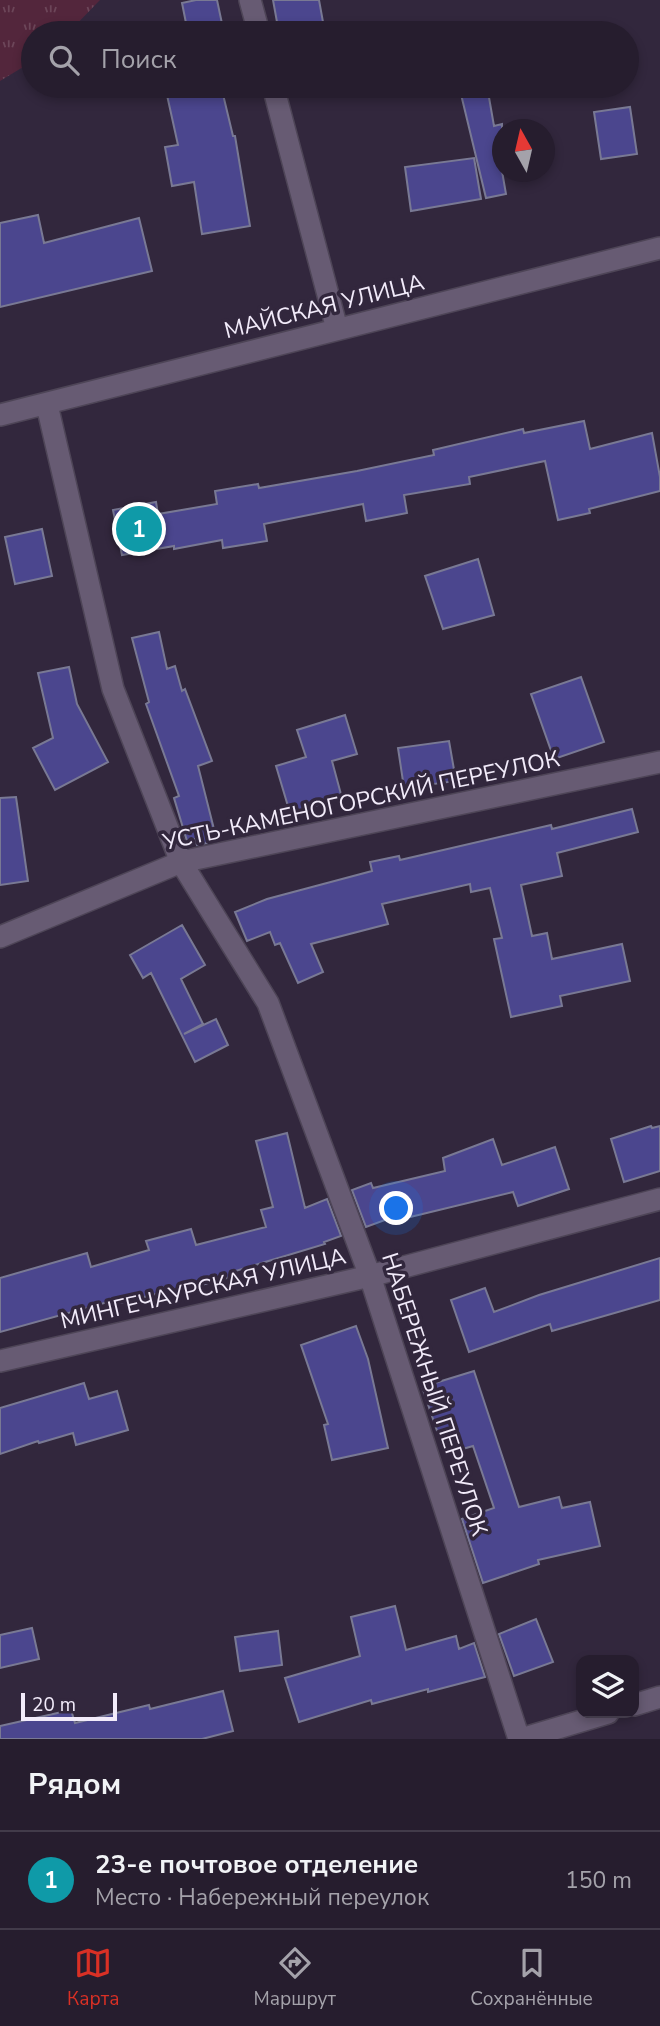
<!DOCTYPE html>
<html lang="ru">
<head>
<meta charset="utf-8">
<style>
	:root { --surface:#261d2e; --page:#322a3a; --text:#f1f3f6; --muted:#a4a2aa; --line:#423b4a; --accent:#d93025 }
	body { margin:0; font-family:"Nunito Sans",sans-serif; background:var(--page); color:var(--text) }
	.controls { position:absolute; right:21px; bottom:21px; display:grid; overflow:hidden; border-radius:14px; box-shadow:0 4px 10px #0003 }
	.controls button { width:63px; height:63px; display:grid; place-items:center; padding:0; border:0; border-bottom:2px solid var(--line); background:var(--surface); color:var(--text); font:35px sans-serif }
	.compass { position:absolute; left:492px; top:119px; width:63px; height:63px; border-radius:50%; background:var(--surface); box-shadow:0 4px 10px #0003; rotate:352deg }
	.scale { position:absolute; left:21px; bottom:18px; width:96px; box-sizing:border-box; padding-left:7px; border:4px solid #f2ebfa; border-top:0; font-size:19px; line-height:24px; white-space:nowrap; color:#f2ebfa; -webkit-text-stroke:5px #32273d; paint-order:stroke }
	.you { position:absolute; left:397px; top:1209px; width:24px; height:24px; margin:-18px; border:5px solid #fff; border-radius:50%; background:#1a73e8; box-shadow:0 0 0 10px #1a73e833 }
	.badge { display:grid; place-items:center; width:46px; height:46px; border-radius:50%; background:var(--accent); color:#fff; font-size:23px; font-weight:700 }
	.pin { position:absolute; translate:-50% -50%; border:4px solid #fff; box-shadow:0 2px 7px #0006 }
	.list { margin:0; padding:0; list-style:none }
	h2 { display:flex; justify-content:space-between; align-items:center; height:91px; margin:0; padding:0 28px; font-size:30px }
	h2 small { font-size:23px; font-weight:400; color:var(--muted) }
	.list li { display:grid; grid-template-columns:46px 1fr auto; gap:21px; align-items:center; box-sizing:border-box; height:98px; padding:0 28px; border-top:2px solid var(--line) }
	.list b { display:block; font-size:26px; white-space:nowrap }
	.list p { margin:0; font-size:23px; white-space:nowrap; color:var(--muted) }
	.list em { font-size:23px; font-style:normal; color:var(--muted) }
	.icon { flex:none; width:38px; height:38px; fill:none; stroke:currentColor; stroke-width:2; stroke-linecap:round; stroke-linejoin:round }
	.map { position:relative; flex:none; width:660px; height:1739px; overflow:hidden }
	.search { position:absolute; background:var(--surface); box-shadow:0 4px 10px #0003; left:21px; right:21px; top:21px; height:77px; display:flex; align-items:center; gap:18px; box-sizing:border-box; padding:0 24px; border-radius:38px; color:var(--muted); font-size:26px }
	.sheet { height:189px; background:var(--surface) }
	nav { display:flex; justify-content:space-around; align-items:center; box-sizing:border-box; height:98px; border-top:2px solid var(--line); background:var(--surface); font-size:19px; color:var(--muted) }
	nav a { display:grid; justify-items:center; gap:4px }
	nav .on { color:var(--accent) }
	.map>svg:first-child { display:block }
	.park { fill:url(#park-tufts) }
	.building { fill:#4b468e; stroke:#797994; stroke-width:2 }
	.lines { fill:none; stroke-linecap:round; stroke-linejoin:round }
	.minor-casing { stroke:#4e4557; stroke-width:24 }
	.minor { stroke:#675b73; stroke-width:21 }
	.labels { text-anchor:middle; stroke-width:7; stroke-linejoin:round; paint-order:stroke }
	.street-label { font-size:23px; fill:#f2ebfa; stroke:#32273d }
</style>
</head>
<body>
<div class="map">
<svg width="660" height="1739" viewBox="0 0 660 1739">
	<defs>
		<pattern id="park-tufts" width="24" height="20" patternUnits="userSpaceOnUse" patternTransform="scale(1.75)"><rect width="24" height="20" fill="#53263c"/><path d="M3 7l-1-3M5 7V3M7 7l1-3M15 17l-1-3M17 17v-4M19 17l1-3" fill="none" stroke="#6c4659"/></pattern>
	</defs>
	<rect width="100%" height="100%" fill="#32273d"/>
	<!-- park -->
	<path class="park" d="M0 0H100L68 33H33V61L0 81Z"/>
	<!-- building -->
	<path class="building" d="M196 0H217L224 33H188L182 3Z
		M273 0H319L325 33H279Z
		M165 86H221L233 136H235L250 226 202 234 194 182 172 186 165 147 178 145Z
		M459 86H487L494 126 502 124V153L499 154 506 194 486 198Z
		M630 107 637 154 601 159 594 112Z
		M474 158 481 199 411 211 405 167Z
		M38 215 44 243 139 218 152 271 0 307V223Z
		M584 421 590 449 652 433 660 477V491L589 509 590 513 558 520 545 461 469 477 470 484 404 495 407 513 366 521 363 504 264 524 267 541 223 548 222 540 174 549V546L122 555 113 510 156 502 158 514 217 504 215 491 258 484 259 488 357 471 434 455 433 450 523 429 524 433Z
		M42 529 52 576 15 584 5 537Z
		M478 559 494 615 443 629 425 576Z
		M159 632 167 669 175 666 182 691 185 689 212 761 198 766 217 841 197 845 195 839 187 841 174 798 179 796 146 704 149 702 132 638Z
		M69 667 77 704 108 762 55 790 33 748 53 738 38 673Z
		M581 677 604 742 554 759 531 694Z
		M345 715 357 754 332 761 342 798 290 813 276 766 306 757 297 730Z
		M449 741 456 781 404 788 398 748Z
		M16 797 28 881 0 885V798Z
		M632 809 638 832 557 853 562 876 521 885 532 936 547 933 552 959 622 944 630 981 560 996 562 1006 511 1017 494 939 502 938 490 888 471 892 470 884 382 904 388 924 311 944 323 972 298 983 280 943 275 945 270 932 247 941 235 912 267 899 372 871 370 862 399 856 400 860 551 825 552 829Z
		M182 925 205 965 181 979 203 1024 184 1034 216 1019 228 1045 195 1062 151 973 143 978 130 955Z
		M651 1126 652 1128 660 1126V1171L624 1182 611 1139Z
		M287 1133 305 1208 327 1199 341 1236 324 1242 325 1244 232 1272 234 1276 161 1296 160 1293 116 1304 115 1300 0 1332V1278L87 1253 91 1267 149 1250 146 1241 191 1229 196 1245 266 1227 261 1210 273 1207 256 1141Z
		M493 1139 502 1165 555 1147 569 1189 518 1206 513 1192 402 1219 401 1214 366 1227 352 1190 371 1183 373 1188 445 1171 443 1158Z
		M660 1258V1300L552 1331 550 1324 469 1352 451 1300 485 1288 494 1312 539 1295Z
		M356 1326 368 1359 388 1448 332 1460 324 1425 328 1424 301 1345Z
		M474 1371 519 1507 559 1497 562 1508 590 1502 600 1546 538 1560 539 1564 483 1583 462 1519 494 1508 473 1446 445 1454 422 1387Z
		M84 1383 89 1399 117 1391 128 1430 76 1445 73 1433 39 1443 38 1441 0 1454V1408Z
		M395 1606 406 1650 456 1636 459 1649 474 1643 485 1677 428 1692V1689L372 1704 371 1700 299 1722 285 1678 360 1656 351 1617Z
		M536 1619 553 1662 514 1676 499 1634Z
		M32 1628 39 1659 0 1668V1635Z
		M278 1631 282 1665 240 1671 235 1637Z
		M223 1691 233 1731 202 1739H0V1726L71 1710 75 1723 149 1705 150 1709Z"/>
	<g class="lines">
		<!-- minor casing -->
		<g class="minor-casing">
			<path id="minor" d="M250 0 259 33
				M273 86 337 329
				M47 405 113 689 181 862 268 1003 370 1276 519 1739
				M0 415 660 248
				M0 937 181 862 660 762
				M0 1361 370 1276 660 1199
				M634 1705 660 1697
				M521 1739 608 1713"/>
		</g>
		<!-- minor -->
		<use href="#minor" class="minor"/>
	</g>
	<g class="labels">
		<!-- street labels -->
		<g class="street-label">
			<text transform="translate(324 306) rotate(-14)" y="8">МАЙСКАЯ УЛИЦА</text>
			<text transform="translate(361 800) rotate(-12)" y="8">УСТЬ-КАМЕНОГОРСКИЙ ПЕРЕУЛОК</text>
			<text transform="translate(203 1288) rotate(-13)" y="8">МИНГЕЧАУРСКАЯ УЛИЦА</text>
			<text transform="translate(435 1394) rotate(72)" y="8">НАБЕРЕЖНЫЙ ПЕРЕУЛОК</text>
		</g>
	</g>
</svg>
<div class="controls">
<button><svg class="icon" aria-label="layers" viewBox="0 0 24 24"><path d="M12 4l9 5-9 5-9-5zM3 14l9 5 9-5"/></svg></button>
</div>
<svg class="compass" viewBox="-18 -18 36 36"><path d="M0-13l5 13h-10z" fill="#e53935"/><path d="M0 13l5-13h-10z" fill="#a4a2aa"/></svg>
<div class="scale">20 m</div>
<div class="you"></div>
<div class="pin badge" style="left:139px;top:529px;background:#0f9aa8">1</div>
<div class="search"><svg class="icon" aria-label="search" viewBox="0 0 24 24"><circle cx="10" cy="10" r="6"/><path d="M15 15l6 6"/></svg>Поиск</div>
</div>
<section class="sheet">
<h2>Рядом<small></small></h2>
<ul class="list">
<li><span class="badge" style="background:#0f9aa8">1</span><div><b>23-е почтовое отделение</b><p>Место · Набережный переулок</p></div><em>150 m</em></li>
</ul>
</section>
<nav>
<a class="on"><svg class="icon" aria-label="map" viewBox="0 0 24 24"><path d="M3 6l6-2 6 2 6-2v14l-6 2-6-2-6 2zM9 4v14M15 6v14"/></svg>Карта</a>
<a><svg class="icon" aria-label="directions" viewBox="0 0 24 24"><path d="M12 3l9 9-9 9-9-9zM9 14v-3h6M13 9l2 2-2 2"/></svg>Маршрут</a>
<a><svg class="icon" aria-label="saved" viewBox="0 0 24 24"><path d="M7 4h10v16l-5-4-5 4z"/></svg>Сохранённые</a>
</nav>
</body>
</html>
